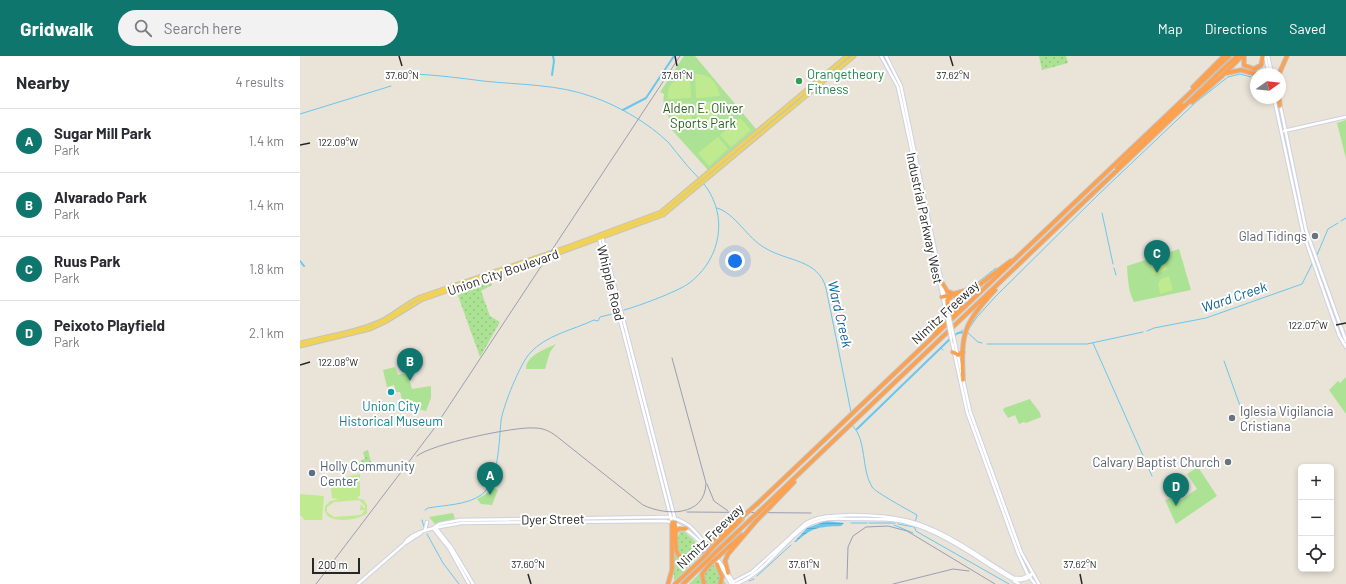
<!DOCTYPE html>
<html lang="en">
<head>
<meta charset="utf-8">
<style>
	:root { --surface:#fff; --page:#f2f2f3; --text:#2b2b33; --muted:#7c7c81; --line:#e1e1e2; --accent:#0f766e }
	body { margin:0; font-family:Barlow,sans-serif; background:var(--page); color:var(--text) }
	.controls { position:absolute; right:12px; bottom:12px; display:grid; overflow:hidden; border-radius:6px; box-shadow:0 2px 6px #0003 }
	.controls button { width:36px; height:36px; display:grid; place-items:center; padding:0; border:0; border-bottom:1px solid var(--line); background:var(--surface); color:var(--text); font:20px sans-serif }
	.compass { position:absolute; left:950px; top:12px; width:36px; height:36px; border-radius:50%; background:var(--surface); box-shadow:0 2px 6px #0003; rotate:76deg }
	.scale { position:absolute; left:12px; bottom:10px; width:48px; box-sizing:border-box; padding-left:4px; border:2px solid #272727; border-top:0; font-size:11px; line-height:14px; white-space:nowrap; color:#272727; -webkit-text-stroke:3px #fff; paint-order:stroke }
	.you { position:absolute; left:435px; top:205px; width:14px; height:14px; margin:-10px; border:3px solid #fff; border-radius:50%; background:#1a73e8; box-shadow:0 0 0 6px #1a73e833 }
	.badge { display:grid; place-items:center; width:26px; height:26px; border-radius:50%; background:var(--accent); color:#fff; font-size:13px; font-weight:700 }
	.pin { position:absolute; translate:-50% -33px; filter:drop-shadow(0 1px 2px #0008) }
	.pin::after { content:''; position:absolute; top:21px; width:14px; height:12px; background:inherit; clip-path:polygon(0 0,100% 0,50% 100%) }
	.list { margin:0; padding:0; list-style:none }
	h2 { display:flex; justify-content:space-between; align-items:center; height:52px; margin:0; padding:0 16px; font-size:17px }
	h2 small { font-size:13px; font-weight:400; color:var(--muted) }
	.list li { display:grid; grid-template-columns:26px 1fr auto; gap:12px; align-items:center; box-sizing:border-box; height:64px; padding:0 16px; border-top:1px solid var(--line) }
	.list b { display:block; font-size:15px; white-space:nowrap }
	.list p { margin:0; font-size:13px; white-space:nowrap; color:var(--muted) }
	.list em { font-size:13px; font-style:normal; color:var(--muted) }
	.icon { flex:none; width:22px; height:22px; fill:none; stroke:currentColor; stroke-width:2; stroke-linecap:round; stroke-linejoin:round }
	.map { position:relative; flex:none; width:1046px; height:528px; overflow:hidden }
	header { display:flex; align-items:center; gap:24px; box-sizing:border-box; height:56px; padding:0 20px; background:var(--accent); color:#fff }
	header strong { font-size:19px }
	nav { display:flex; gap:22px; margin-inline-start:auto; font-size:14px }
	.search { width:280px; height:36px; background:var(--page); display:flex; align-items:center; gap:10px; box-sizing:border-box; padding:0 14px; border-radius:22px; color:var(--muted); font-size:15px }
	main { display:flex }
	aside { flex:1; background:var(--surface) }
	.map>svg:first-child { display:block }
	.grass { fill:url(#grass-dots) }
	.park { fill:#ace294 }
	.pitch { fill:#c0ea8f; fill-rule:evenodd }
	.water { fill:url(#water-rules) }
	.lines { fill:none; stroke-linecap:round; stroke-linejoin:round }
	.stream { stroke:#69c7ee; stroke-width:1 }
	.canal { stroke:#69c7ee; stroke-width:2 }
	.secondary-casing { stroke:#ced1e1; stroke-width:4.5 }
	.primary-casing { stroke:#c3c3c3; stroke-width:5 }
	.motorway-casing { stroke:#c3c3c3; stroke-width:5.5 }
	.secondary { stroke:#fff; stroke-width:2.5 }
	.primary { stroke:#f0d257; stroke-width:3 }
	.motorway { stroke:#fea14f; stroke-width:3.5 }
	.rail { stroke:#9b9eb2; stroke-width:1 }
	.secondary-bridge-casing { stroke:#ced1e1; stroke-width:4.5; stroke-linecap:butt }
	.motorway-bridge-casing { stroke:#c3c3c3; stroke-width:5.5; stroke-linecap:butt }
	.secondary-bridge { stroke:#fff; stroke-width:2.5 }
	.motorway-bridge { stroke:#fea14f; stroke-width:3.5 }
	.ticks { fill:none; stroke:#272727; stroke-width:1.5 }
	.leisure-dot { fill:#2e9e5b; stroke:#fff; stroke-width:1.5 }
	.worship-dot { fill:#6b7280; stroke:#fff; stroke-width:1.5 }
	.culture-dot { fill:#0f9aa8; stroke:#fff; stroke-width:1.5 }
	.service-dot { fill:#5c6f8a; stroke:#fff; stroke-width:1.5 }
	.labels { text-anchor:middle; stroke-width:4; stroke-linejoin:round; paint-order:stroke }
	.leisure-label { font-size:13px; fill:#27864d; stroke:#fff; text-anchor:start }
	.park-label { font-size:13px; fill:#266319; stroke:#fff }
	.street-label { font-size:13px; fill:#272727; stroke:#fff }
	.worship-label { font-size:13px; fill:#5b616d; stroke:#fff; text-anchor:end }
	.culture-label { font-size:13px; fill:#0d838f; stroke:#fff }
	.service-label { font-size:13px; fill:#4e5e75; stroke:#fff; text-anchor:start }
	.water-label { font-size:14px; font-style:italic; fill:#0c6296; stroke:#fff }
	.ticks-label { font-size:10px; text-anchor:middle; fill:#272727; stroke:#fff; stroke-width:4; stroke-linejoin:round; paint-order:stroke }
</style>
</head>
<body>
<header>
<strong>Gridwalk</strong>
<div class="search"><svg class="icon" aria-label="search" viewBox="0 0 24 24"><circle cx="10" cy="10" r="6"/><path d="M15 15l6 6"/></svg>Search here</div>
<nav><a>Map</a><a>Directions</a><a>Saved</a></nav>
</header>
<main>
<aside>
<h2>Nearby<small>4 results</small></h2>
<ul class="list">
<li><span class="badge">A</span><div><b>Sugar Mill Park</b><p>Park</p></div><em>1.4 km</em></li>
<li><span class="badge">B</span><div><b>Alvarado Park</b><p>Park</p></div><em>1.4 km</em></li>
<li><span class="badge">C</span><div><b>Ruus Park</b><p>Park</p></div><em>1.8 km</em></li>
<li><span class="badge">D</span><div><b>Peixoto Playfield</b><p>Park</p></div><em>2.1 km</em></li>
</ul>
</aside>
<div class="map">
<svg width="1046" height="528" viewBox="0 0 1046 528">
	<defs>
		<pattern id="grass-dots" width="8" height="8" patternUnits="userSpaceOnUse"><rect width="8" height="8" fill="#ace294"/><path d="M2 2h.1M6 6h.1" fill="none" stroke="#94c280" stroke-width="1.8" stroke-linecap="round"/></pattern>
		<pattern id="water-rules" width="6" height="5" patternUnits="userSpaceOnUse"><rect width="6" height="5" fill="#69c7ee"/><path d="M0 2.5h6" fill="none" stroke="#5babcc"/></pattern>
	</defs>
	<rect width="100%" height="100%" fill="#eae3d8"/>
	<!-- grass -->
	<path class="grass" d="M739 0H766L768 7 742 14Z
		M190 222 192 229 181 235 190 260 200 266 180 301 156 234Z
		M68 394 73 414 63 416 61 404 65 403 63 396Z
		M380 474 385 476 405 495 374 525V496Z
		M413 508 426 528H389L401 516Z"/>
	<!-- park -->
	<path class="park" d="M384 0H395L456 73 408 114 372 74C372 60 361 55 364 38L360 36Z
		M1046 64V103L1037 67Z
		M879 193 891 234 834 246C828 235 828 223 827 210Z
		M256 288 250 296 245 313H226C226 299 246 293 256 288Z
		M105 308 112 333 131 330V342L126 355 104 350 100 336H96L94 329 87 331 83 314 95 311 98 319 106 317Z
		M1046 321V358L1029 334 1038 325 1040 327Z
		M730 343C733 349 741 355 741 361L726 367 724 366 719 368 715 359 708 362 703 354 704 352Z
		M898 411 917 440 876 468 865 444 871 442 875 448 897 433 887 418Z
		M192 431 198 434 192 449 181 448 177 443 186 438Z
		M153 457 155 463 135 468 129 461Z"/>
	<!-- pitch -->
	<path class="pitch" d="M390 18 391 42 368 43C366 29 376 20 390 18Z
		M395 18C409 17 418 27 420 40L396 42Z
		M420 45C420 59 412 70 397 71L396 47Z
		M391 47 392 71C378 72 369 62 368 48Z
		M440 62 451 74 431 91 420 79Z
		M418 81 428 93 409 110 398 97Z
		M863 200 867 214 853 219 851 212 853 206Z
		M869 220 873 234 860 238 858 227 861 223Z
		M60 418V439L57 442 64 444 67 449V457C59 465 21 470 25 450L30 445 39 443 32 442 30 424ZM59 444 65 450V453L61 448 60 454H65L61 459 34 461 27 456V451L34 446Z
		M0 438 24 440 22 464H5L0 459Z"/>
	<!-- water -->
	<path class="water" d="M526 465 544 467 541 470C518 471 513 471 496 486H494L507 472Z"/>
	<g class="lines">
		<!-- stream -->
		<path class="stream" d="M114 18C137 19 160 22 183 25 220 29 258 28 293 41 319 50 348 67 368 86 374 93 379 100 385 107 393 117 404 126 410 137 428 169 417 207 388 228 376 236 339 250 324 254
			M0 58 91 30
			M417 152C435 157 447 182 465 192 488 206 518 203 526 232L551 356
			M802 157 813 208
			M1041 165 1046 162
			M1017 199 1028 173 1038 167
			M814 212 816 219
			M672 231 696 212
			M665 243 670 237
			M668 274 677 261 695 241 799 138 896 46 928 21 940 18 951 21
			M847 275 854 272 906 262 1002 228 1012 208
			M661 276 662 274
			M667 276 678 286 682 287
			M793 287 852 420
			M687 288H787L843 276
			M641 292 643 294
			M924 305 943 358
			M553 370C567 385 561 413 572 431 575 436 610 455 617 459L615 467
			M125 454 128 452C145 449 167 449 181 439 199 427 199 384 201 365 203 350 220 308 230 297 246 279 273 274 294 264L298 265 300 261 316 257
			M122 464 124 471
			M551 467H567
			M569 467H595
			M598 468 614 471
			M594 469 613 477
			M614 470 616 475 621 478 709 528
			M127 478 143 507 159 528
			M457 520 491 489
			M449 525 454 523"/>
		<!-- canal -->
		<path class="canal" d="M252 19 254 5 253 0
			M323 54 346 42 374 0
			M0 205 4 210
			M557 373 652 281 658 277 665 276"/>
		<!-- secondary casing -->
		<g class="secondary-casing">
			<path id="secondary" d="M581 0 598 31 647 261
				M586 0 601 30 646 247
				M965 0 969 18
				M968 0 972 18
				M974 42 1003 177 1039 279 1046 291
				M980 48 1006 174 1046 285
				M984 75 1046 61
				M302 181 375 463
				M299 182 372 466
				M651 282 667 356 718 497 728 519 735 528
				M655 287 670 355 721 496 739 528
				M133 472 139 468 160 464 368 461C375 462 382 465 388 469 397 475 429 517 434 528
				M133 472 149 492 169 528
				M136 472 151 491 173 528
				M125 474 127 466
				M104 488C112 473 146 470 162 467L366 465C391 469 420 506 431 528
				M714 525 719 528
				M433 526 452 516 506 467C520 459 535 460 551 459 570 459 590 460 609 465 647 475 680 502 714 522H723L732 518
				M58 528 104 488 121 477
				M436 528C465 517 481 487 506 470 520 462 535 462 550 463 569 463 590 462 608 467 642 475 681 505 712 523 719 525 728 525 732 518"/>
		</g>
		<!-- primary casing -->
		<g class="primary-casing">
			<path id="primary" d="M0 287C27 280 58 276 83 264 96 257 107 247 120 241L267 191 361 156 547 0
				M0 290 70 273 85 266 121 244 215 211 248 201 363 159 554 0"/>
		</g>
		<!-- motorway casing -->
		<g class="motorway-casing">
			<path id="motorway" d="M944 0V9L954 13 961 9 963 0
				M927 17 941 14 956 18
				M979 18 987 0
				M893 31 924 0
				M979 42 980 50
				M892 46 921 21 942 0
				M817 112 882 49
				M642 227 647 235 654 238
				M642 241 675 232 711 205
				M648 255 647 244 651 241
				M635 277 662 248 661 241 655 240
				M653 296 658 299 663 296
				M663 324C661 276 663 269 695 234
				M457 448 929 0
				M464 451 937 0
				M470 451 494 426
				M375 467 376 494 379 500 389 503 401 496
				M376 475 380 472 386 473
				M410 487 439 464
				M412 492 442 463
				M416 496 451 463
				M419 500 442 479
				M417 508 422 521 420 528
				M428 517 425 505 428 498 457 464
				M368 528 372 514V466
				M375 528 405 500
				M383 528 408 504
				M404 528 402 518 410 508"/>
		</g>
		<!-- secondary -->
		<use href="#secondary" class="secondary"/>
		<!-- primary -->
		<use href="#primary" class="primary"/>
		<!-- motorway -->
		<use href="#motorway" class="motorway"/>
		<!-- rail -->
		<path class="rail" d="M117 400C131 388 216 370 235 372 245 372 253 377 260 383L343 449C366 460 405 461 406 427L372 302
			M407 428 414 445 428 455
			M387 456 511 457
			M547 523 548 491 553 480 566 471 588 470 607 475 695 528
			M16 528 133 374 380 0
			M593 528 653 513 669 515"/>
		<!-- secondary-bridge casing -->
		<g class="secondary-bridge-casing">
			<path id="secondary-bridge" d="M649 259 655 287
				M647 261 651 282"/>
		</g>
		<!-- motorway-bridge casing -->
		<g class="motorway-bridge-casing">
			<path id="motorway-bridge" d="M440 463 458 447
				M451 463 464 451
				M457 464 470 451
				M401 496 410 487
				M405 500 412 492
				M408 504 416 496
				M410 508 419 500"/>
		</g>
		<!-- secondary-bridge -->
		<use href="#secondary-bridge" class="secondary-bridge"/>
		<!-- motorway-bridge -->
		<use href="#motorway-bridge" class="motorway-bridge"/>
	</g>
	<!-- ticks -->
	<path class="ticks" d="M99 0 102 10M375 0 377 10M650 0 653 10M0 89 10 87M1036 269 1046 267M0 309 10 306M228 518 231 528M504 518 506 528M780 518 782 528"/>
	<!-- markers -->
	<circle class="leisure-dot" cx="499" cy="25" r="4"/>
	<g class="worship-dot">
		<circle cx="1015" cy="180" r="4"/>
		<circle cx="932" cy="362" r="4"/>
		<circle cx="928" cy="406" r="4"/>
	</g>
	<circle class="culture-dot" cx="91" cy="336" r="4"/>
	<circle class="service-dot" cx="12" cy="417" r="4"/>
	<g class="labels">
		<!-- leisure labels -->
		<g class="leisure-label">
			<text x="507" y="23">Orangetheory<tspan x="507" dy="15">Fitness</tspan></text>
		</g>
		<!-- park labels -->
		<g class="park-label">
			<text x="403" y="57">Alden E. Oliver<tspan x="403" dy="15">Sports Park</tspan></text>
		</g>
		<!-- street labels -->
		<g class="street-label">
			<text transform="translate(625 162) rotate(78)" y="5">Industrial Parkway West</text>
			<text transform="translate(203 216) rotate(-19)" y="5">Union City Boulevard</text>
			<text transform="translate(311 227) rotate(76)" y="5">Whipple Road</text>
			<text transform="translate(645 256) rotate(-43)" y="5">Nimitz Freeway</text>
			<text transform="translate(253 463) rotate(-1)" y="5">Dyer Street</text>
			<text transform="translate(410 480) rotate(-44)" y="5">Nimitz Freeway</text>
		</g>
		<!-- worship labels -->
		<g class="worship-label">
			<text x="1007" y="185">Glad Tidings</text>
			<text x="940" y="360" text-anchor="start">Iglesia Vigilancia<tspan x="940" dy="15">Cristiana</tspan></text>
			<text x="920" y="411">Calvary Baptist Church</text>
		</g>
		<!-- culture labels -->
		<g class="culture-label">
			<text x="91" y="355">Union City<tspan x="91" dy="15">Historical Museum</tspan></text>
		</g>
		<!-- service labels -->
		<g class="service-label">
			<text x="20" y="415">Holly Community<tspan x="20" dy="15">Center</tspan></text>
		</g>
		<!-- water labels -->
		<g class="water-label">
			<text transform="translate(934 241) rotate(-19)" y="5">Ward Creek</text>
			<text transform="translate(540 258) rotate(77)" y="5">Ward Creek</text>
		</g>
	</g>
	<g class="ticks-label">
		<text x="102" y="23">37.60°N</text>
		<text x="377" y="23">37.61°N</text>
		<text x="653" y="23">37.62°N</text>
		<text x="38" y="90">122.09°W</text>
		<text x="1008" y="273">122.07°W</text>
		<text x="38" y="310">122.08°W</text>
		<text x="228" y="512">37.60°N</text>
		<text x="504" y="512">37.61°N</text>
		<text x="780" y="512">37.62°N</text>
	</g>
</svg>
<div class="controls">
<button>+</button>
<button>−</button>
<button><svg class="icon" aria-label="locate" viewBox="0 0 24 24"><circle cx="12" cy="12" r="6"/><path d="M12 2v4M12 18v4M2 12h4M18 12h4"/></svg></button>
</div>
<svg class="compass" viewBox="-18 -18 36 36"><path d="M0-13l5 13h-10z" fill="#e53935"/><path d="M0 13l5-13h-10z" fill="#7c7c81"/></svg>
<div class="scale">200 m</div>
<div class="you"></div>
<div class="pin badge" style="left:190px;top:439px">A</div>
<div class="pin badge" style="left:110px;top:325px">B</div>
<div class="pin badge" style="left:857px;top:217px">C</div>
<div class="pin badge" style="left:876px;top:450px">D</div>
</div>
</main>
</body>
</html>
